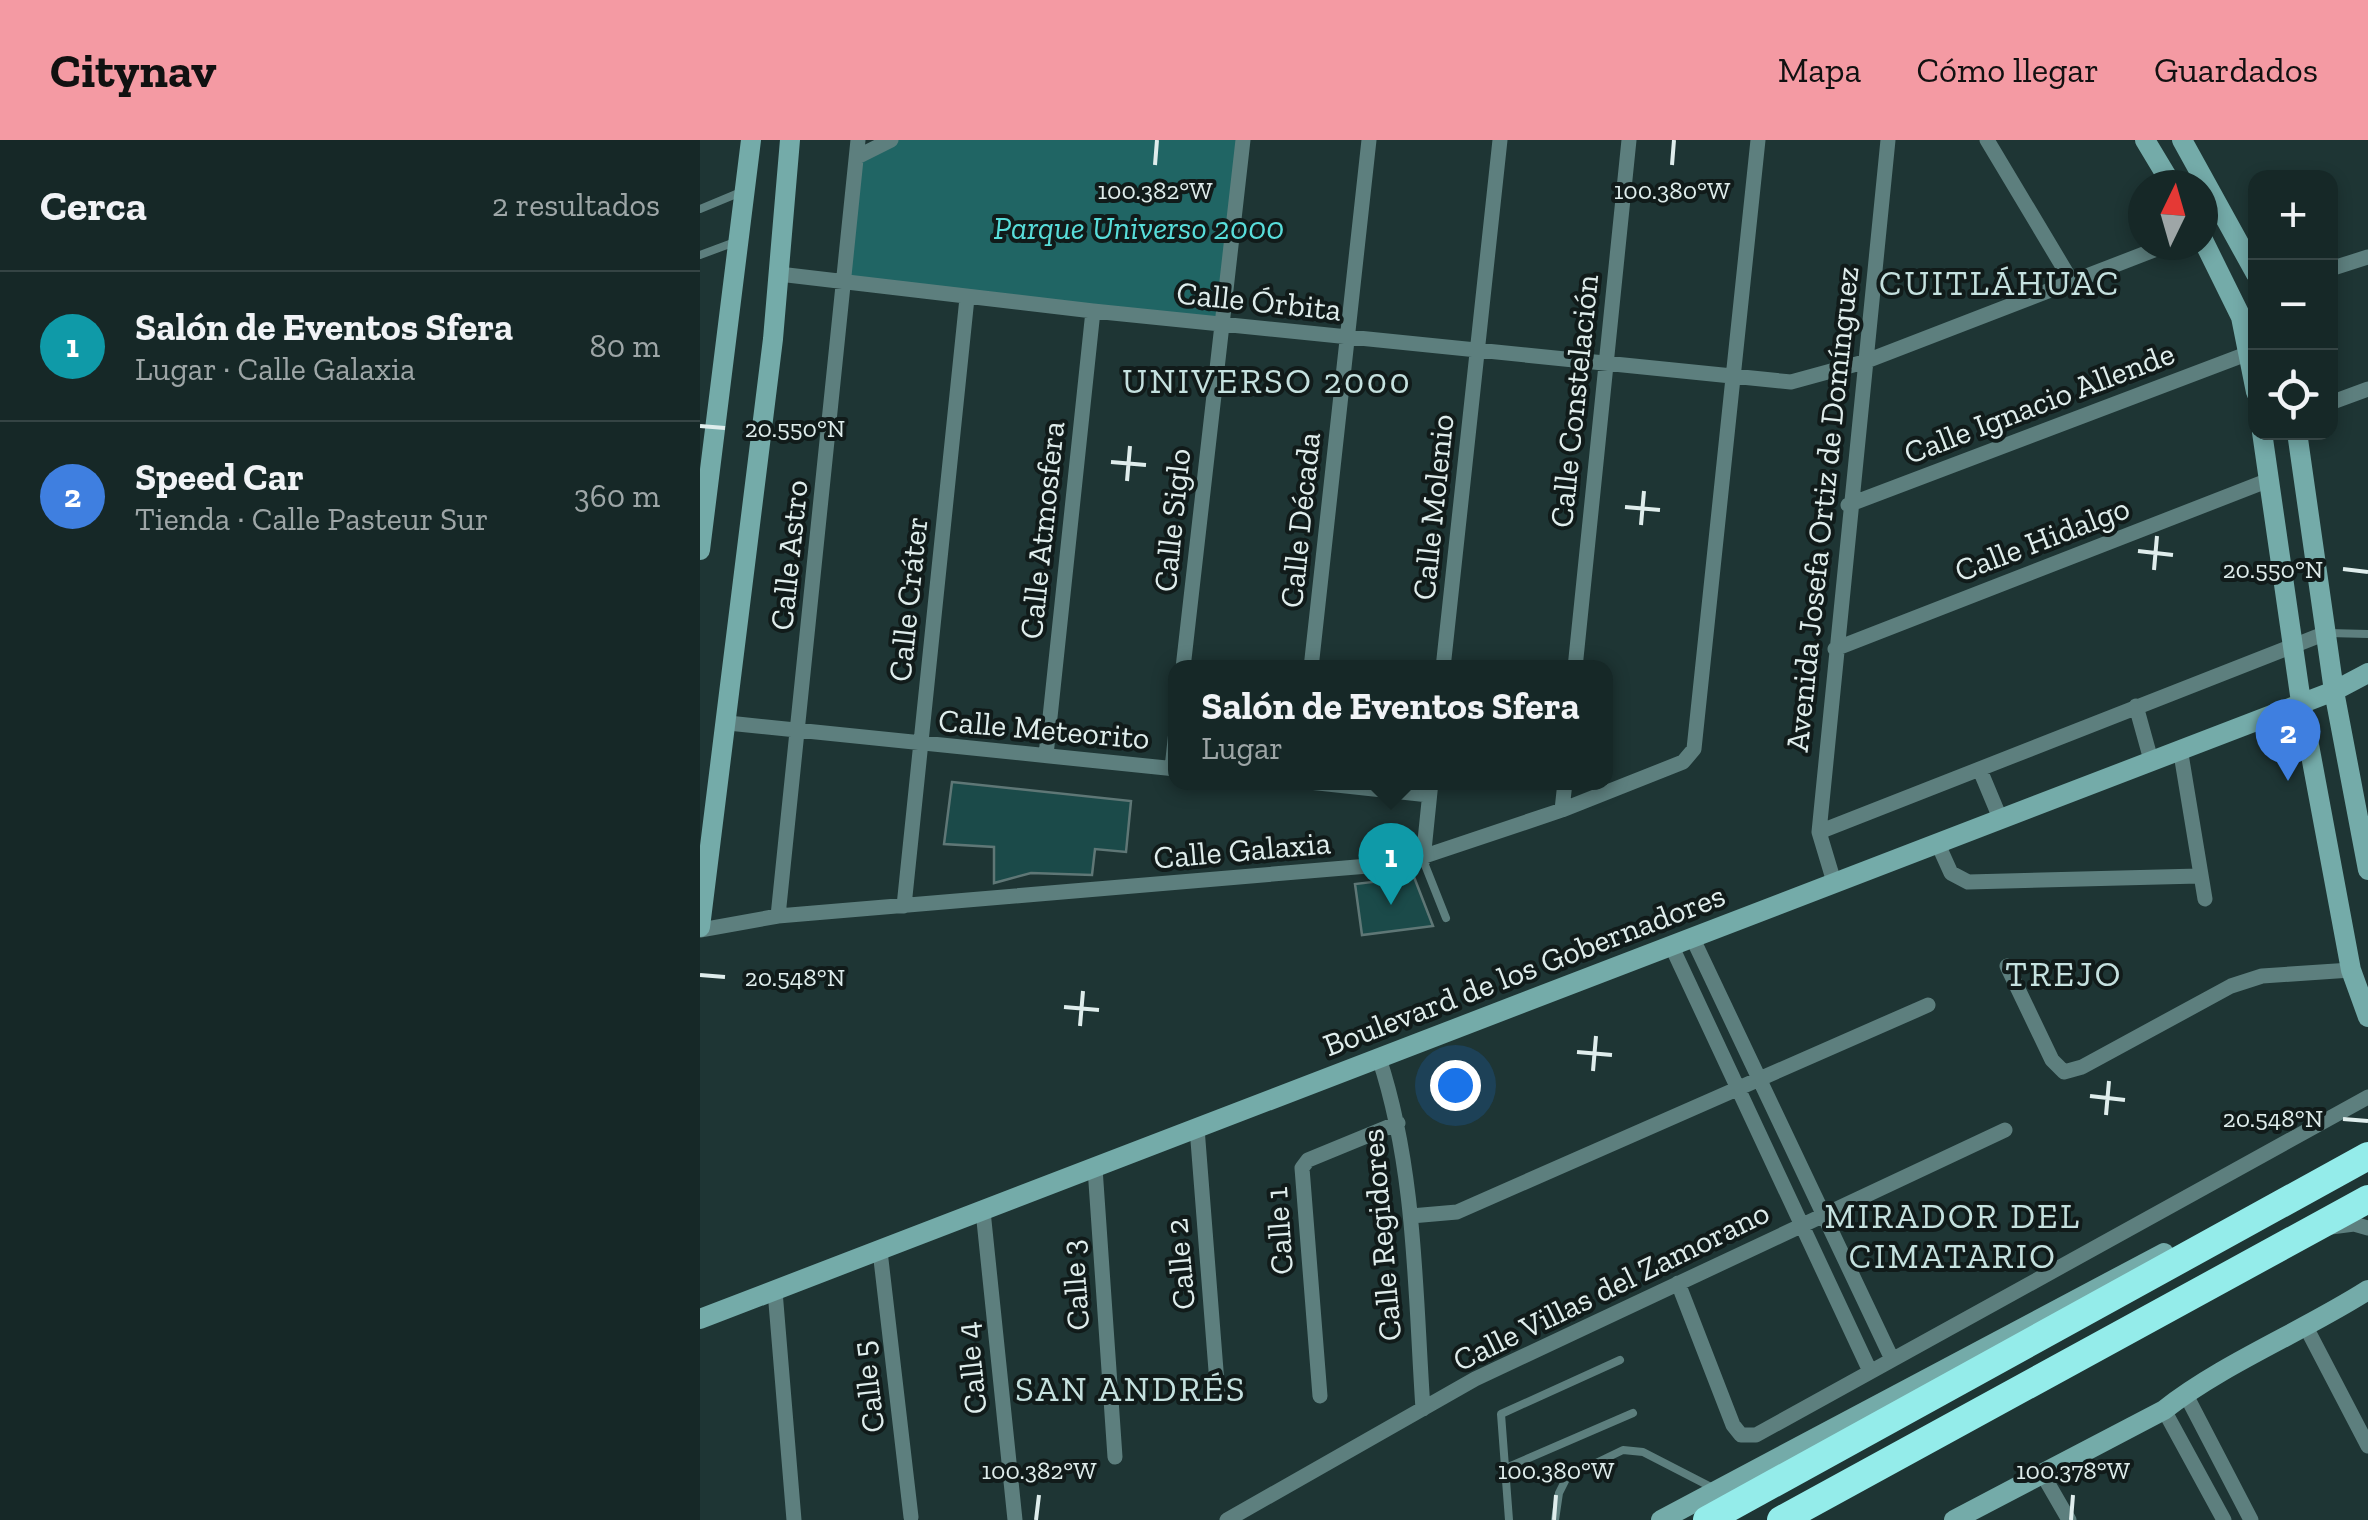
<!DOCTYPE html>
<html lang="es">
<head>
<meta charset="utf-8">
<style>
	:root { --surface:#162827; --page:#233433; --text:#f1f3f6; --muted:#9ea6a7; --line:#354444; --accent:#f49aa3 }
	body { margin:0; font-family:"Zilla Slab",serif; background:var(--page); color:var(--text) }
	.controls { position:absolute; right:30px; top:30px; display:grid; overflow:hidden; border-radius:20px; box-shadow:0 5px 15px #0003 }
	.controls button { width:90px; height:90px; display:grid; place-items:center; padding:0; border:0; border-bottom:2px solid var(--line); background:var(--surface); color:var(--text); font:50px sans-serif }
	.compass { position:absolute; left:1428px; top:30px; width:90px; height:90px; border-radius:50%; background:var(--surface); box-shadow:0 5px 15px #0003; rotate:5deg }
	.you { position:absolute; left:755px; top:945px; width:35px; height:35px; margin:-25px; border:8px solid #fff; border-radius:50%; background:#1a73e8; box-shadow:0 0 0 15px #1a73e833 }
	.badge { display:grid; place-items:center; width:65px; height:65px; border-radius:50%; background:var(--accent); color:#fff; font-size:32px; font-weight:700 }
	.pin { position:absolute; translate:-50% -82px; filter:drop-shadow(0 2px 5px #0008) }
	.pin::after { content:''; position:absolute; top:52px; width:35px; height:30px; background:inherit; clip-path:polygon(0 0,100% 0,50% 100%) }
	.popup { position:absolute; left:468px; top:520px; width:445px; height:130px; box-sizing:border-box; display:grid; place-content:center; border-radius:20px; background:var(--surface); filter:drop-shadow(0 2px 8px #0005); font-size:32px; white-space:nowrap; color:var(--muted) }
	.popup b { font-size:38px; color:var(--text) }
	.popup::after { content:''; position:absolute; left:50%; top:100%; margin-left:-20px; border:20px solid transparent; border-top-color:var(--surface) }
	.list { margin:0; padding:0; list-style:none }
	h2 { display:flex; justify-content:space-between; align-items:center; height:130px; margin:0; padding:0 40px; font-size:42px }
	h2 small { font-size:32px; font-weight:400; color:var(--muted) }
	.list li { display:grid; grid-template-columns:65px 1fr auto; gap:30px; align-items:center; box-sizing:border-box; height:150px; padding:0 40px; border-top:2px solid var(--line) }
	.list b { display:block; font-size:38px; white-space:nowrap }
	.list p { margin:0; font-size:32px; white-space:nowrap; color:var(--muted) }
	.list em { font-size:32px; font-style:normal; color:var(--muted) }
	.icon { flex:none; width:55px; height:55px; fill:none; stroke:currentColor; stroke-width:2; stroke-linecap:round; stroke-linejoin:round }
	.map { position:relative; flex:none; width:1668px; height:1380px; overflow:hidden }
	header { display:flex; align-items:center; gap:60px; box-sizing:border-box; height:140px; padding:0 50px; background:var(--accent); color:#111 }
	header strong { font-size:48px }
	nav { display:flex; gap:55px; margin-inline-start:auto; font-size:35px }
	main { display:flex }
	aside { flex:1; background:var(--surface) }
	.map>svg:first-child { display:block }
	.green { fill:#206564 }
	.building { fill:#1b4a49; stroke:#5f7776; stroke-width:2.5 }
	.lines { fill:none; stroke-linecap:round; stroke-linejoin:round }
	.lane { stroke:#5d7f7e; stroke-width:8 }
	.street { stroke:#5d7f7e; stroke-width:15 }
	.secondary { stroke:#74aba9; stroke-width:20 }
	.highway { stroke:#94ecea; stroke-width:28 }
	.ticks { fill:none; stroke:#dfedec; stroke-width:4 }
	.labels { text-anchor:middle; stroke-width:8; stroke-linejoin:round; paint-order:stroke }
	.park-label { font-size:32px; font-style:italic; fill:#58dedb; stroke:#111b1a }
	.street-label { font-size:32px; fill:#dfedec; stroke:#111b1a }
	.neighbourhood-label { font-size:35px; letter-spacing:2.5px; fill:#c5e1df; stroke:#111b1a }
	.ticks-label { font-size:25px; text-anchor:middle; fill:#dfedec; stroke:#111b1a; stroke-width:8; stroke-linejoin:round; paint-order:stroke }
</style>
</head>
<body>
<header>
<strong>Citynav</strong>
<nav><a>Mapa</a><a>Cómo llegar</a><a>Guardados</a></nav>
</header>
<main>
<aside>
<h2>Cerca<small>2 resultados</small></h2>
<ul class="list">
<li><span class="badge" style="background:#0f9aa8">1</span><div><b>Salón de Eventos Sfera</b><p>Lugar · Calle Galaxia</p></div><em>80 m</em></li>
<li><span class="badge" style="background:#3f7fe0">2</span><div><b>Speed Car</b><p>Tienda · Calle Pasteur Sur</p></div><em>360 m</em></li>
</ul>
</aside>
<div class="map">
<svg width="1668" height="1380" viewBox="0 0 1668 1380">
	<rect width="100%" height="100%" fill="#1e3534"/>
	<!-- green -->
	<path class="green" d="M191 0H543L521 185 146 144 157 17Z"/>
	<!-- building -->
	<path class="building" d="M252 642 431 661 426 712 395 709 392 735 331 733 294 743V707L244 704Z
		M714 737 733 786 662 795 655 744Z"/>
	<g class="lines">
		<!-- lane -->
		<path class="lane" d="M0 69 41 52
			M0 115 35 102
			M1628 493 1668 494
			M723 720 746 778
			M806 1328 933 1273
			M809 1380 801 1274 920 1220
			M855 1380 859 1353 867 1337 923 1310 943 1312 1013 1348"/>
		<!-- street -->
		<path class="street" d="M1287 0 1372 142
			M157 17 191 0
			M1630 129 1668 117
			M79 134 393 171 1091 242 1164 222 1467 105
			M1630 263 1668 249
			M1148 365 1549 213
			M1135 509 1569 340
			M483 528 543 0
			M611 528 669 0
			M743 528 800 0
			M875 528 929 0
			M1436 566 1451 620
			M28 583 476 629
			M1480 608 1505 759
			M346 615 393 171
			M472 628 476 591
			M1280 630 1300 678
			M609 642 729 655
			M862 670 865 642
			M1119 692 1626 493
			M1237 702 1251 733 1268 742 1499 736
			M723 720 731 642
			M1134 742 1119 692 1188 0
			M204 766 267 158
			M78 776 158 0
			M0 790 78 776 704 723 862 670 983 622 994 609 1058 0
			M992 797 1191 1217
			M971 805 1169 1229
			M1307 826 1352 920 1364 932 1382 927 1531 846 1562 836 1651 830
			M679 918C716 1030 715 1152 723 1269
			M497 988 518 1256
			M395 1028 415 1317
			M283 1071 315 1380
			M711 1076 757 1072 1228 865
			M1631 1087 1654 1084 1668 1088
			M180 1111 211 1377
			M978 1143 1033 1285 1041 1295H1056L1668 957
			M75 1151 94 1380
			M1607 1189 1668 1306
			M1485 1253 1551 1380
			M620 1256 602 1028 608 1020 698 983
			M1464 1270 1524 1380
			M1343 1335 1369 1380
			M527 1380 775 1239 1305 990"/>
		<!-- secondary -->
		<path class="secondary" d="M1445 0 1472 45
			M1482 0 1556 134
			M1503 100 1541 177 1556 252
			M1562 292 1601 562 1651 830 1668 877
			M1597 292 1634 551 1668 730
			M0 410 51 0
			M0 787 73 199 90 0
			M0 1179 1634 551 1668 533
			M961 1380 1464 1113
			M1254 1380 1464 1270C1522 1224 1604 1191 1668 1150"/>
		<!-- highway -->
		<path class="highway" d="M1007 1380 1668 1016
			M1081 1380 1668 1059"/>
	</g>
	<!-- ticks -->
	<path class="ticks" d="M455 25 457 0M972 25 974 0M0 286 25 288M411 322 446 325M427 341 430 306M925 367 960 370M941 385 944 351M1438 411 1473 415M1643 429 1668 432M1454 430 1457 396M0 835 25 837M364 867 399 870M380 886 383 851M877 912 912 915M893 931 896 896M1390 956 1425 960M1406 975 1409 941M1643 979 1668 981M336 1380 339 1355M854 1380 856 1355M1371 1380 1373 1355"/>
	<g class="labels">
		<!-- park labels -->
		<g class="park-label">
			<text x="439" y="99">Parque Universo 2000</text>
		</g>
		<!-- street labels -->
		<g class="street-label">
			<text transform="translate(559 161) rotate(6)" y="11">Calle Órbita</text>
			<text transform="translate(874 261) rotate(-84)" y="11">Calle Constelación</text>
			<text transform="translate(1339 263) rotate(-21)" y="11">Calle Ignacio Allende</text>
			<text transform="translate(733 367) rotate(-84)" y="11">Calle Molenio</text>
			<text transform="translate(1122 369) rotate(-84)" y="11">Avenida Josefa Ortiz de Domínguez</text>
			<text transform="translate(472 380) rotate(-84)" y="11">Calle Siglo</text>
			<text transform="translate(600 380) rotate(-84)" y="11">Calle Década</text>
			<text transform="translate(342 390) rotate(-84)" y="11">Calle Atmosfera</text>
			<text transform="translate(1342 399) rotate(-21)" y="11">Calle Hidalgo</text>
			<text transform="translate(89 415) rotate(-84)" y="11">Calle Astro</text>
			<text transform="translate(208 459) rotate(-84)" y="11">Calle Cráter</text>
			<text transform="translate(344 589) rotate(5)" y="11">Calle Meteorito</text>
			<text transform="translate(542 710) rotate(-5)" y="11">Calle Galaxia</text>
			<text transform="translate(824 830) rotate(-21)" y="11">Boulevard de los Gobernadores</text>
			<text transform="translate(579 1091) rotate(-94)" y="11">Calle 1</text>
			<text transform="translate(681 1095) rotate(-95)" y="11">Calle Regidores</text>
			<text transform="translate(480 1124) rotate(-95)" y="11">Calle 2</text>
			<text transform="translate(375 1145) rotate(-94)" y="11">Calle 3</text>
			<text transform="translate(911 1146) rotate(-26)" y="11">Calle Villas del Zamorano</text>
			<text transform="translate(271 1228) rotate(-96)" y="11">Calle 4</text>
			<text transform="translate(168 1247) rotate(-97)" y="11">Calle 5</text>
		</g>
		<!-- neighbourhood labels -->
		<g class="neighbourhood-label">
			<text x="1300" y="155">CUITLÁHUAC</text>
			<text x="567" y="253">UNIVERSO 2000</text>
			<text x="1364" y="846">TREJO</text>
			<text x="1253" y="1088">MIRADOR DEL<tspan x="1253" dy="40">CIMATARIO</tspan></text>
			<text x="431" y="1261">SAN ANDRÉS</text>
		</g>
	</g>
	<g class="ticks-label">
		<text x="455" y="59">100.382°W</text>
		<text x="972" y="59">100.380°W</text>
		<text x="95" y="297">20.550°N</text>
		<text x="1573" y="438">20.550°N</text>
		<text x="95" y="846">20.548°N</text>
		<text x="1573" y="987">20.548°N</text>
		<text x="339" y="1339">100.382°W</text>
		<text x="856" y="1339">100.380°W</text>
		<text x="1373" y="1339">100.378°W</text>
	</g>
</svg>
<div class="controls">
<button>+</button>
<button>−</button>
<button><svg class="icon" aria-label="locate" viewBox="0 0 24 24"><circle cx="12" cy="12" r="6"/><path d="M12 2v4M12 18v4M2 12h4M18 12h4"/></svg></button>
</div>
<svg class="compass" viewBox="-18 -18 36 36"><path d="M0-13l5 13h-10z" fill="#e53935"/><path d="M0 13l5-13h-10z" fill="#9ea6a7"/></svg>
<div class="you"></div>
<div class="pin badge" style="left:691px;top:765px;background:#0f9aa8">1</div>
<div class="popup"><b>Salón de Eventos Sfera</b>Lugar</div>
<div class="pin badge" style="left:1588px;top:641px;background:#3f7fe0">2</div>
</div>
</main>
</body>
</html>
